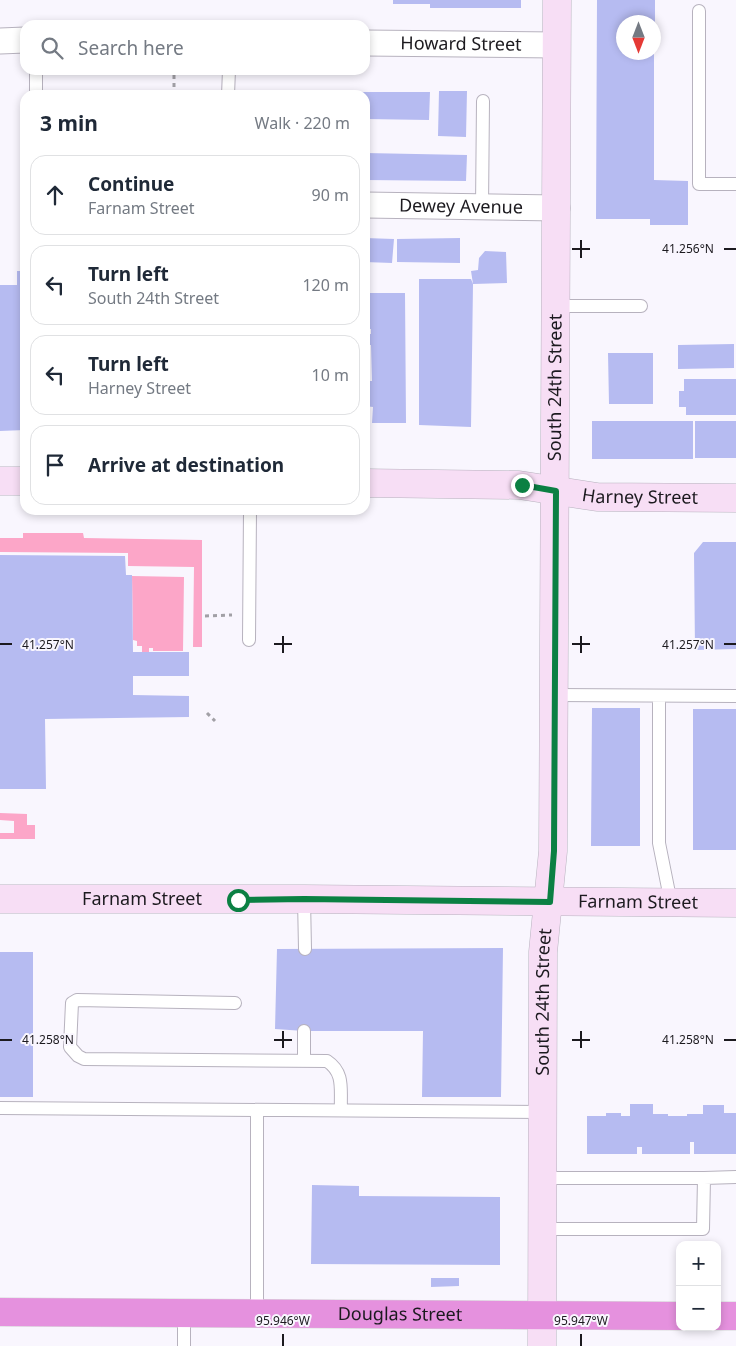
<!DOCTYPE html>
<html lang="en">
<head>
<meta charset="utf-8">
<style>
	:root { --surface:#fff; --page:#f6f6f7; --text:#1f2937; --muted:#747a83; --line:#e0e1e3 }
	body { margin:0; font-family:"Noto Sans",sans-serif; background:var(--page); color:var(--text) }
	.controls { position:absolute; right:15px; bottom:15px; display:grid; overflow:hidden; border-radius:10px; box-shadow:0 2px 8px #0003 }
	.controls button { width:45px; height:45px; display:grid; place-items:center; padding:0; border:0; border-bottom:1px solid var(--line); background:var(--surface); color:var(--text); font:25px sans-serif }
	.compass { position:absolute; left:616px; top:15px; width:45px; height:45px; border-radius:50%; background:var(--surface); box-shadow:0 2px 8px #0003; rotate:180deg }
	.stop { position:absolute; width:15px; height:15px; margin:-11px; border:4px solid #0b8043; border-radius:50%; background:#fff }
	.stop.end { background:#0b8043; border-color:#fff; box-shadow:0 1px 5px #0008 }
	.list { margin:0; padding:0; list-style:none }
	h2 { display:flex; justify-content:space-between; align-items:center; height:65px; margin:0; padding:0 20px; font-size:21px }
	h2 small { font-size:16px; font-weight:400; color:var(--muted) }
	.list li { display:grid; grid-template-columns:32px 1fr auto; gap:15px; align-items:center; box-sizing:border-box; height:80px; margin:0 10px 10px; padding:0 10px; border:1px solid var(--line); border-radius:15px }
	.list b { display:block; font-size:19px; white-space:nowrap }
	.list p { margin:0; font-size:16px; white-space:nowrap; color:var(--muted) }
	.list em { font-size:16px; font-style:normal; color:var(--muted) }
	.icon { flex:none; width:28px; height:28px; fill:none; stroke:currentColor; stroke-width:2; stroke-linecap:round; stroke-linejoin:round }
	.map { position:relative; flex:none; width:736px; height:1346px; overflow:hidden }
	.search { position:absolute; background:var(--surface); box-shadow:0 2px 8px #0003; left:20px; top:20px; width:350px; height:55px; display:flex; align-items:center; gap:12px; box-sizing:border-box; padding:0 18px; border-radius:15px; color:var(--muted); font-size:19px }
	.panel { position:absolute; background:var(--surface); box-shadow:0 2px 8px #0003; left:20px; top:90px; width:350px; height:425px; border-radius:15px }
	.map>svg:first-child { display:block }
	.green { fill:#fca6c8 }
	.building { fill:#b6bbf1 }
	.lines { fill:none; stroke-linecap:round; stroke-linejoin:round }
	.lane-casing { stroke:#b7b2be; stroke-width:14 }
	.street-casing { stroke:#b7b2be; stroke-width:27 }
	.secondary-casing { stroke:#b7b2be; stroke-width:29 }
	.highway-casing { stroke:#d6d6d7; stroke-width:29 }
	.path { stroke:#a2a0a6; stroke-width:3; stroke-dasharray:4 4; stroke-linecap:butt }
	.lane { stroke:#fff; stroke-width:12 }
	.street { stroke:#fff; stroke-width:25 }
	.secondary { stroke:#f7def5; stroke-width:28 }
	.highway { stroke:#e591de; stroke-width:28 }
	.route { stroke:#0b8043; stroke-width:6 }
	.ticks { fill:none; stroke:#1c1a1f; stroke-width:2 }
	.labels { text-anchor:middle; stroke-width:4; stroke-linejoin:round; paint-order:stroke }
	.street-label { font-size:18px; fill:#1c1a1f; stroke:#f9f6fe }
	.ticks-label { font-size:12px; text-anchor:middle; fill:#1c1a1f; stroke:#f9f6fe; stroke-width:4; stroke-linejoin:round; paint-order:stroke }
</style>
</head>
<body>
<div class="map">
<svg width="736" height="1346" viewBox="0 0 736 1346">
	<rect width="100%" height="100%" fill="#f9f6fe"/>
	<!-- green -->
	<path class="green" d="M23 533H83L84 538 202 540V647H193L194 567 128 566V553L0 552V538H23Z
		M132 576 184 577 183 651H153V648H149V652H142V646H137V641L133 640Z
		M0 813 27 814V825H35V839H0V833H14V821L0 820Z"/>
	<!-- building -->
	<path class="building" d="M393 0H521V8H430V4H393Z
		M597 0H655V22H624V52H654V180L688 181V225H650V219H596Z
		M439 91H467L466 137 438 136Z
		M340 92H430L429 120 365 119V95H340Z
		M365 153 467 155 466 181 365 180Z
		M365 238 394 239 392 263 365 262Z
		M460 238V263L397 262V239Z
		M485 251 506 252 507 283 473 284 471 271 478 270 479 258Z
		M17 271H25V430L0 431V285H17Z
		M419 279H471L473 284 471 427 419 425Z
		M365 286H370V293H405L406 423H372L373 407 365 406V381H372L371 345H365V334H371V329H365Z
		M734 344V368L678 369V345Z
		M608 353H653V404H609Z
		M684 379H736V415H686V407H679V391H684Z
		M592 421H693V459H592Z
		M695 421H736V458H695Z
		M703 542H736V649L695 650 694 553Z
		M0 555 125 556 126 575H132L133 652H189V676H133V695L189 696V717L45 719 46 789H0Z
		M592 708H640V846H591Z
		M693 709H736V850H693Z
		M503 948 501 1097H422L423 1031H304L275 1029 277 949Z
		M0 952H33V1097H0Z
		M630 1104H653V1114H668V1116H687V1114H703V1105H724V1113H736V1154H694V1142H690V1154H642V1147H637V1154H587V1116H606V1113H621V1116H630Z
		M312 1185 359 1186V1196L500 1197V1265L311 1264Z
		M431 1278H459V1286L431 1287Z"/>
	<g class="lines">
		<!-- lane casing -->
		<g class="lane-casing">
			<path id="lane" d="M699 11V184H736
				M36 95V70
				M228 95 229 70
				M482 207 483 101
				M556 306H641
				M249 640 250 510
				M555 695 736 696
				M659 696V843L671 903
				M304 899 305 949
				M235 1003 77 1000 72 1003 70 1047 78 1056 84 1059 327 1061C345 1073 340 1090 341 1110
				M304 1031V1061
				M0 1108 543 1112
				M542 1178H704
				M542 1229H703L704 1178 736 1177
				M257 1314V1110
				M184 1346V1313"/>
		</g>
		<!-- street casing -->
		<g class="street-casing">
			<g id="street">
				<path d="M0 41 25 40"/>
				<path id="s1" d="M365 43 557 45"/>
				<path id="s2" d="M365 205 557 208"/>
			</g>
		</g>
		<!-- secondary casing -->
		<g class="secondary-casing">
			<g id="secondary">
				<path d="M0 481H25"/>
				<path id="s3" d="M365 483 519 485 597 497 736 498"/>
				<path id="s4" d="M0 899H304L736 903"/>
				<path id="s5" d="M542 1346 543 952 553 851 557 0"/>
			</g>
		</g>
		<!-- highway casing -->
		<g class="highway-casing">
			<g id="highway">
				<path id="s6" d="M0 1312 680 1316"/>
				<path d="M717 1316H736"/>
			</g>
		</g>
		<!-- path -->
		<path class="path" d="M174 95V70
			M205 616 232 615
			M207 713 215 721"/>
		<!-- lane -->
		<use href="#lane" class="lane"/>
		<!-- street -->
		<use href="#street" class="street"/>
		<!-- secondary -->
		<use href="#secondary" class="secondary"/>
		<!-- highway -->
		<use href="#highway" class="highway"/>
	</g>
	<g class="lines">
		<!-- route -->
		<path class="route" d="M238 900 304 899 550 902 554 851 556 491 522 485"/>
	</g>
	<!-- ticks -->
	<path class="ticks" d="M581 240V258M572 249H590M724 249H736M283 636V653M581 636V653M0 644H12M274 644H292M572 644H590M724 644H736M283 1031V1048M581 1031V1048M0 1040H12M274 1040H292M572 1040H590M724 1040H736M283 1334V1346M581 1334V1346"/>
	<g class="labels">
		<!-- street labels -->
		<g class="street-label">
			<text dy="6" stroke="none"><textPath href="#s1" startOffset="96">Howard Street</textPath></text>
			<text dy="6" stroke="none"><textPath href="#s2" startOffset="96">Dewey Avenue</textPath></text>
			<text dy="6" stroke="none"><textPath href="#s5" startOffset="959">South 24th Street</textPath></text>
			<text dy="6" stroke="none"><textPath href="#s3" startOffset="276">Harney Street</textPath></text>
			<text dy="6" stroke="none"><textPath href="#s4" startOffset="142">Farnam Street</textPath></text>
			<text dy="6" stroke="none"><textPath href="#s4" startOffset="638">Farnam Street</textPath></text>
			<text dy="6" stroke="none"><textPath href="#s5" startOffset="344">South 24th Street</textPath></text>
			<text dy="6" stroke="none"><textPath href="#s6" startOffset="400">Douglas Street</textPath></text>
		</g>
	</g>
	<g class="ticks-label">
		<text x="688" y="253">41.256°N</text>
		<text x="48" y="649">41.257°N</text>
		<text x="688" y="649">41.257°N</text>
		<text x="48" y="1044">41.258°N</text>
		<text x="688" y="1044">41.258°N</text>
		<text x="283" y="1325">95.946°W</text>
		<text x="581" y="1325">95.947°W</text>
	</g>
</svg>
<div class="controls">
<button>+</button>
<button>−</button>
</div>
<svg class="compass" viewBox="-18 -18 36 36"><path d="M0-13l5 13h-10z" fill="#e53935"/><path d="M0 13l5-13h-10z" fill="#747a83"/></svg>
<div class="stop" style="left:238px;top:900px"></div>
<div class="stop end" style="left:522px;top:485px"></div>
<div class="search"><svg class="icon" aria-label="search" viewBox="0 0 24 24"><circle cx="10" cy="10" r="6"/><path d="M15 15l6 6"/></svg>Search here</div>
<section class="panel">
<h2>3 min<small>Walk · 220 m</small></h2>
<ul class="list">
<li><svg class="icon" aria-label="ahead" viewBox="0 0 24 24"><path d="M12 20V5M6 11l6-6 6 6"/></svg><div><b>Continue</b><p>Farnam Street</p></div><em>90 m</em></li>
<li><svg class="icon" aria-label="left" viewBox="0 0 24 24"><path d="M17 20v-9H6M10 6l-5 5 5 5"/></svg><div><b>Turn left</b><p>South 24th Street</p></div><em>120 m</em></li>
<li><svg class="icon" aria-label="left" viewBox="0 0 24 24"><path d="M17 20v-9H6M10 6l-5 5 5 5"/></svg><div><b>Turn left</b><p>Harney Street</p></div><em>10 m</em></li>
<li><svg class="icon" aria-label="arrive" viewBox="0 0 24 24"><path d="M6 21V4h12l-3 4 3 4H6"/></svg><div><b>Arrive at destination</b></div></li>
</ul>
</section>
</div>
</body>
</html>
